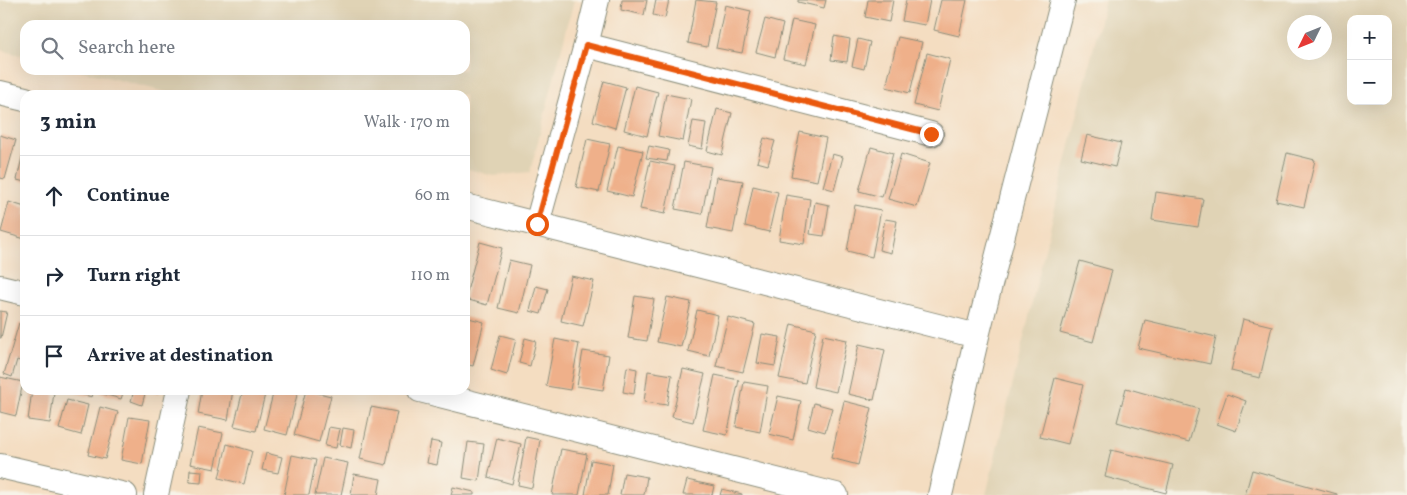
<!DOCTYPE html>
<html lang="en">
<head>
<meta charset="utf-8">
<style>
	:root { --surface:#fff; --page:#f6f6f7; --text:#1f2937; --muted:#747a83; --line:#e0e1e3 }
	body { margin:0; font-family:Vollkorn,serif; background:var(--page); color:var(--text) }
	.controls { position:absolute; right:15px; top:15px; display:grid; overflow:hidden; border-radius:10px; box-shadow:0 5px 20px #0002 }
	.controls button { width:45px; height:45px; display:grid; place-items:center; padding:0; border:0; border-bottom:1px solid var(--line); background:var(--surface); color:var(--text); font:25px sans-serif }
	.compass { position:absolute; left:1287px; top:15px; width:45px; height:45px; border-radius:50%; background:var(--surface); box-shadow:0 5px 20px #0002; rotate:227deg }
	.stop { position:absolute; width:15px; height:15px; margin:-11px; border:4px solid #ea580c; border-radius:50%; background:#fff }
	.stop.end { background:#ea580c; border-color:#fff; box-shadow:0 1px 5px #0008 }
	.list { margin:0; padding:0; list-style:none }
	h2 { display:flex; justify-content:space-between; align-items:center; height:65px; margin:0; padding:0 20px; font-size:21px }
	h2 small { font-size:16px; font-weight:400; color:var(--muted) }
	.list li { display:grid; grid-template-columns:32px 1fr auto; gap:15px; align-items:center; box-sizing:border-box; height:80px; padding:0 20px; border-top:1px solid var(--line) }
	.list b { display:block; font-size:19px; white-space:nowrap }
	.list em { font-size:16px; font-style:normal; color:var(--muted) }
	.icon { flex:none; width:28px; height:28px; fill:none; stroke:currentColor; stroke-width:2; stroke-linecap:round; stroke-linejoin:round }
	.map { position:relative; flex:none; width:1407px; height:495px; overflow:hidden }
	.search { position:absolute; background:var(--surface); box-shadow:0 5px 20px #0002; left:20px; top:20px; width:450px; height:55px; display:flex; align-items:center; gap:12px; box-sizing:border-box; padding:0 18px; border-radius:15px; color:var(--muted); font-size:19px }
	.panel { position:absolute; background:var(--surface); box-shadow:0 5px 20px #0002; left:20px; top:90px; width:450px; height:305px; border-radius:15px }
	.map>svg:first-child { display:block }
	.built { fill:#e0d3b5; fill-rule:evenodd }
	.building { fill:#efb08a }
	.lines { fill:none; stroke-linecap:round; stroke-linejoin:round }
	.minor-casing { stroke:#8a8d7a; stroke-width:26 }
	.minor { stroke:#fff; stroke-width:24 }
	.route { stroke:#ea580c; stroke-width:6 }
</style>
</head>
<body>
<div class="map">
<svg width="1407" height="495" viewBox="0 0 1407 495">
	<rect width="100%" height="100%" fill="#f7f3e8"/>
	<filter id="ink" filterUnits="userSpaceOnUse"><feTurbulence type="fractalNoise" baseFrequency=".02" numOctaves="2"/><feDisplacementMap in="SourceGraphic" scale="10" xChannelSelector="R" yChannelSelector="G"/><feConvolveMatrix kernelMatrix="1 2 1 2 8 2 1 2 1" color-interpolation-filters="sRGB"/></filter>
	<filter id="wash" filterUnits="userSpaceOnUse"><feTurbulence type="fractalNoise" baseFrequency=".0096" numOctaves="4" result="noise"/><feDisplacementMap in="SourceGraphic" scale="20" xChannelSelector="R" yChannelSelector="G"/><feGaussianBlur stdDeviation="1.12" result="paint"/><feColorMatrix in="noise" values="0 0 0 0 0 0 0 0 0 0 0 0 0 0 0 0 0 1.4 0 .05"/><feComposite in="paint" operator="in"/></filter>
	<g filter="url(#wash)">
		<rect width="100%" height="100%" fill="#f4ddc1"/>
		<!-- built -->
		<path class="built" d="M0 0H574L530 172 493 176 465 168V95H177L79 70H465V25H25V56L0 50Z
			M1105 0H1407V495H986ZM1351 19H1388V101H1351ZM1294 22H1324V52H1294Z"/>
		<g id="blocks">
			<!-- building -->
			<path class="building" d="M622 0H647L644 15 621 10Z
				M656 0H669L665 18 653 15Z
				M696 0 716 2 707 47 688 43Z
				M798 0H826L824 8 798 2Z
				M868 0H893L889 22 865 17Z
				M906 0H930L925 25 902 21Z
				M941 0H967L959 36 934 30Z
				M725 5 751 11 742 53 716 48Z
				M765 19 783 24 775 57 756 52Z
				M792 20 815 25 806 64 783 59Z
				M834 36 850 39 847 62 831 60Z
				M898 37 922 42 910 93 886 87Z
				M858 39 870 42 864 69 852 66Z
				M927 53 950 59 938 111 914 105Z
				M604 81 626 87 615 128 593 121Z
				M635 86 658 92 647 136 624 130Z
				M666 94 691 99 683 141 658 136Z
				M717 109 732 113 722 155 707 151Z
				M693 121 706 123 702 149 688 146Z
				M800 132 826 138 817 181 791 176Z
				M0 135 16 140 5 179 0 178Z
				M1087 135 1121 143 1115 167 1081 159Z
				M764 138 775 141 768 165 757 162Z
				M587 139 610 144 599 192 576 187Z
				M618 146 643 151 632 197 607 191Z
				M649 146 669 150 667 161 646 158Z
				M871 147 893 153 882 197 859 191Z
				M24 148H25V182L17 180Z
				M1287 153 1315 160 1304 207 1276 201Z
				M832 154 843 157 834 190 823 187Z
				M901 154 930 163 917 207 888 199Z
				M650 161 675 166 665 214 640 209Z
				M684 162 711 167 702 214 675 209Z
				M716 177 743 181 733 233 707 228Z
				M753 186 778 192 769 232 745 226Z
				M1156 192 1203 199 1198 227 1152 220Z
				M786 195 810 199 804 244 779 240Z
				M9 202 25 207V239L1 232Z
				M815 202 829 205 824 236 810 234Z
				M855 205 881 210 872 257 847 251Z
				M885 219 897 221 891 253 879 250Z
				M480 242 502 248 487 305 465 299Z
				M509 260 530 265 519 313 498 308Z
				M1080 261 1112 270 1093 342 1060 333Z
				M571 276 594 281 583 326 561 321Z
				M536 286 548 289 541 314 530 311Z
				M635 296 654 299 647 341 628 338Z
				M667 297 691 302 681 347 657 342Z
				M697 310 718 315 709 356 688 351Z
				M0 311 7 312 1 338H0Z
				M465 317 484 322 473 366 465 364Z
				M728 317 755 324 743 372 716 366Z
				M1243 319 1272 326 1260 378 1231 371Z
				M1145 320 1216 337 1210 364 1138 348Z
				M19 323 25 325V363L17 360 12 377 4 374Z
				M791 324 816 330 805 383 779 378Z
				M762 334 780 337 775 366 757 363Z
				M500 335 516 339 507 375 491 370Z
				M823 335 847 340 836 392 813 387Z
				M525 338 536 341 530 366 519 363Z
				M555 339 579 344 570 390 546 386Z
				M859 344 885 350 874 400 848 394Z
				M583 351 609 355 603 390 577 386Z
				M627 367 637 369 634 394 623 392Z
				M683 369 705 374 693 422 672 417Z
				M648 371 672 375 667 405 644 402Z
				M715 375 739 380 727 435 703 430Z
				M0 377 23 382 16 416 0 412Z
				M1055 378 1083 385 1068 444 1040 437Z
				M744 382 768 386 760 432 736 427Z
				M1126 388 1199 409 1189 442 1117 422Z
				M32 390 54 392 50 423 28 420Z
				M65 390H94L92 397Z
				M100 390H124L121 399 100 393Z
				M134 390H146L142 405 131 401Z
				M147 390H159L158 394Z
				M202 390H233L228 420 198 414Z
				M243 390H266L256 431 234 426Z
				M274 390 298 391 287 435 264 429Z
				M306 390 331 396 319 442 294 435Z
				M1227 394 1246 401 1236 431 1217 424Z
				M778 396 801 401 793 440 769 434Z
				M67 400 88 405 81 435 59 429Z
				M844 401 872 408 858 465 831 458Z
				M814 403 832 408 825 432 808 427Z
				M100 407 118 412 105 459 88 455Z
				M371 407 397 412 386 465 360 459Z
				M129 417 150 420 142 464 121 460Z
				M329 427 340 429 336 448 325 446Z
				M198 428 223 433 215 469 190 464Z
				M343 428 354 430 351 448 340 445Z
				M526 437 540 440 532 488 518 485Z
				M497 438 521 444 512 484 488 477Z
				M431 441 441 443 437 465 427 463Z
				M468 442 484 444 479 481 463 478Z
				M227 444 252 451 244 484 219 478Z
				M561 449 587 454 579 495H552Z
				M1111 450 1173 465 1166 493 1105 477Z
				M266 453 282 457 278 473 262 470Z
				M292 455 316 460 309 495H284Z
				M323 458 348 463 341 495H315Z
				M591 460 613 464 608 495H585Z
				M190 470 202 471 201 483 189 482Z
				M1252 470 1337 494V495H1245Z
				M624 473 647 477 644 495H620Z
				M354 474 381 479 378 495H351Z
				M687 480 714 486 712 495H683Z
				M453 487 474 492V495H451Z
				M722 489 742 494V495H720Z"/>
		</g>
	</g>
	<g filter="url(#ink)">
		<use href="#blocks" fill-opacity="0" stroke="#8a8d7a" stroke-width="1"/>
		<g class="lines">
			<!-- minor casing -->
			<g class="minor-casing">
				<path id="minor" d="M586 45 931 134
					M0 93 25 99
					M465 206 977 336
					M537 224 586 45 597 0
					M0 287 25 293
					M420 390 836 495
					M0 466 125 495
					M156 495 179 390
					M940 495 977 336 1063 0"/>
			</g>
			<!-- minor -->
			<use href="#minor" class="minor"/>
		</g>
	</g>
	<g class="lines" filter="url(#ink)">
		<!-- route -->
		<path class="route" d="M537 224 586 45 931 134"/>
	</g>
</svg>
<div class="controls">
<button>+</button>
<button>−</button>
</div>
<svg class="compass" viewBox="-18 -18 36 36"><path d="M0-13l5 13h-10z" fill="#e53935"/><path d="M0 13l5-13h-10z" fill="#747a83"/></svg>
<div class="stop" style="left:537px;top:224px"></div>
<div class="stop end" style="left:931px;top:134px"></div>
<div class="search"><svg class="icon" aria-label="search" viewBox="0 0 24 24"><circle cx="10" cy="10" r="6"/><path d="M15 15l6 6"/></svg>Search here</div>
<section class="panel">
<h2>3 min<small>Walk · 170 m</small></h2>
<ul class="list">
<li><svg class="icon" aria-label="ahead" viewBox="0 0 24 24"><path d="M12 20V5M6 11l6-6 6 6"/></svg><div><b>Continue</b></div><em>60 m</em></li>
<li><svg class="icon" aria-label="right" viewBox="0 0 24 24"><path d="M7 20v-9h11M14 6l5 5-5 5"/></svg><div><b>Turn right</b></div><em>110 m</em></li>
<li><svg class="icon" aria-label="arrive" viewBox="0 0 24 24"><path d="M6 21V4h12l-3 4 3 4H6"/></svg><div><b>Arrive at destination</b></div></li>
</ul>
</section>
</div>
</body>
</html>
